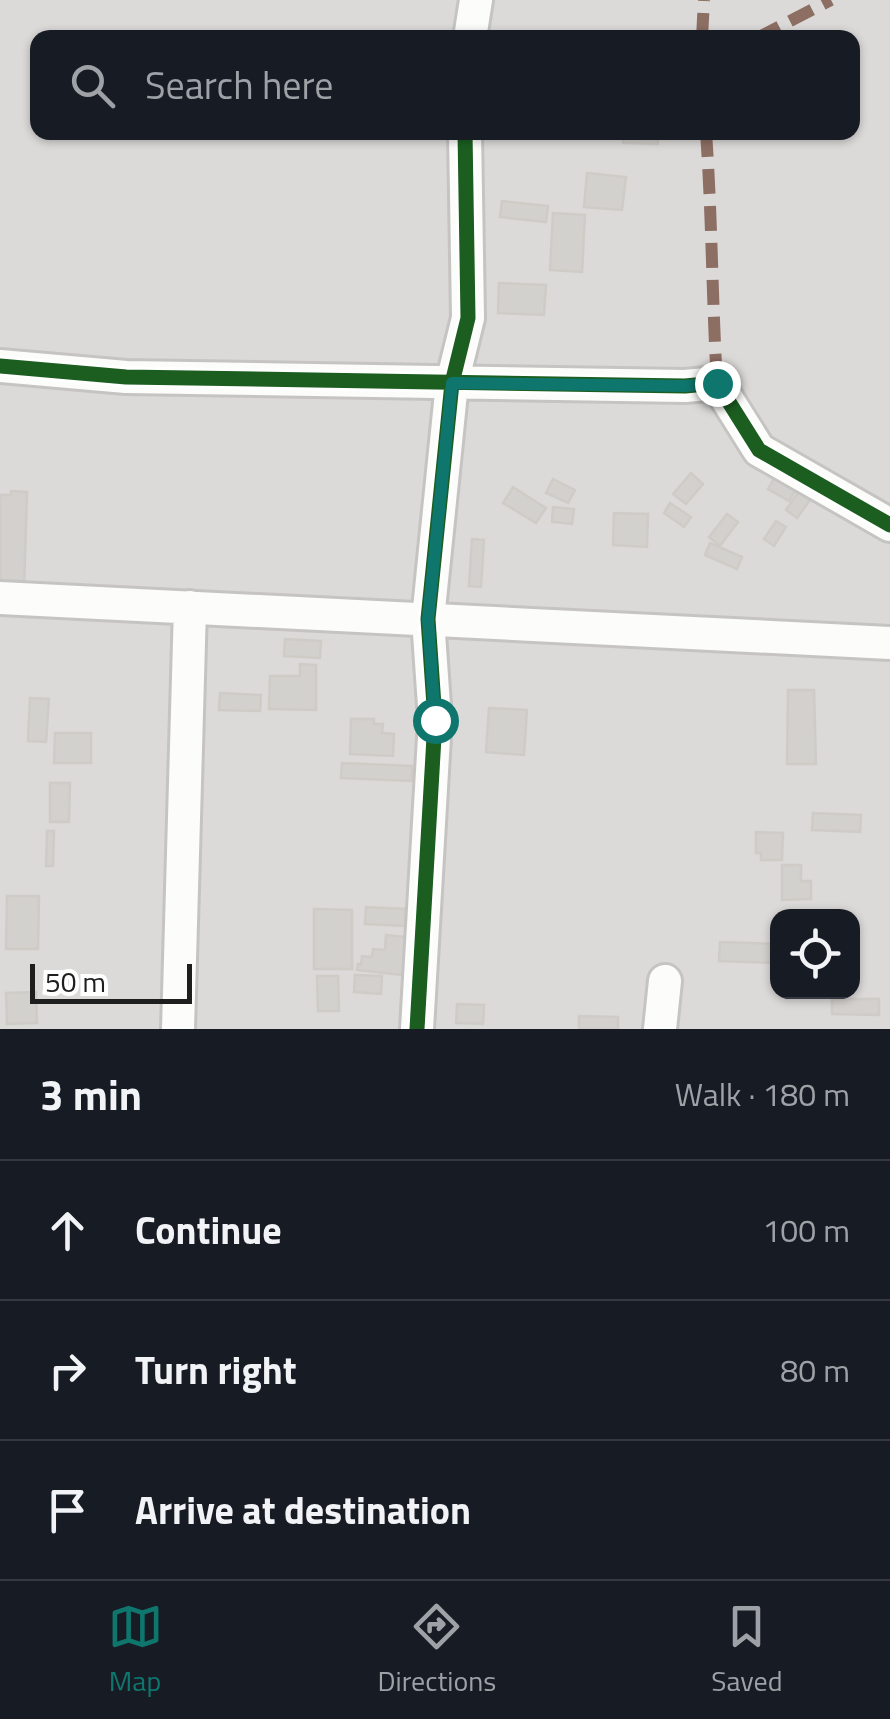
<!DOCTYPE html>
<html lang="en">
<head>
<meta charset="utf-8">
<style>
	:root { --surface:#171b24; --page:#20242c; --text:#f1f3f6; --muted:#9ea1a6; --line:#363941; --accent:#0f766e }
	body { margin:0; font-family:"Titillium Web",sans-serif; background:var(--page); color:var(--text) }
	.controls { position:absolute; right:30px; bottom:30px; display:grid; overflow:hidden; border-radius:20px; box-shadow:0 2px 8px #0004 }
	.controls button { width:90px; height:90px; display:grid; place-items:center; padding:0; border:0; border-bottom:2px solid var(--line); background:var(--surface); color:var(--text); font:50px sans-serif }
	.scale { position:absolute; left:30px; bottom:25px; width:162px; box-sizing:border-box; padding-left:10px; border:5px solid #1e1e1e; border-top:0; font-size:28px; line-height:35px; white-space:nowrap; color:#1e1e1e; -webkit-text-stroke:8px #fff; paint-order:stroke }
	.stop { position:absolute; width:30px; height:30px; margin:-22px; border:8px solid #0f766e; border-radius:50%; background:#fff }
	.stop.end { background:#0f766e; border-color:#fff; box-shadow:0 2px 10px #0008 }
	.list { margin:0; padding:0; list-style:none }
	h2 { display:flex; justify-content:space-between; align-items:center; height:130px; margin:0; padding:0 40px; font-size:42px }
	h2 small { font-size:32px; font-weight:400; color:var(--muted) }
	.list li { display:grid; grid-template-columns:65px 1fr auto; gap:30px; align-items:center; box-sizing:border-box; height:140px; padding:0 40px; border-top:2px solid var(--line) }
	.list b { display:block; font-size:38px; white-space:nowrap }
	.list em { font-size:32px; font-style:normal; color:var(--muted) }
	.icon { flex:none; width:55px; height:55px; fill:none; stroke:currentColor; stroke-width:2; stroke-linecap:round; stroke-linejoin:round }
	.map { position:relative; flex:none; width:890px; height:1029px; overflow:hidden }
	.search { position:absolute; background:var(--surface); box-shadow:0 2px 8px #0004; left:30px; right:30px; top:30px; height:110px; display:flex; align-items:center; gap:25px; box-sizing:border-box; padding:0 35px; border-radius:20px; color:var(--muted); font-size:38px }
	.sheet { height:550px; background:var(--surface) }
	nav { display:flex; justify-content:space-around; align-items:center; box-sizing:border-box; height:140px; border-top:2px solid var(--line); background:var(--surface); font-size:28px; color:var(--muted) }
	nav a { display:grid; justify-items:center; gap:5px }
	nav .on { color:var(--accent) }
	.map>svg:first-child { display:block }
	.residential { fill:#dbdad8; fill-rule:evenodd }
	.building { fill:#d3d1cd; stroke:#cfccc7; stroke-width:2.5 }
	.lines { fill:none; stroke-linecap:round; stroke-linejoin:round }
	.minor-casing { stroke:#c5c4c2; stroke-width:38 }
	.minor { stroke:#fcfcfb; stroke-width:32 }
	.quiet { stroke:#8d6e63; stroke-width:12; stroke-dasharray:25 12; stroke-linecap:butt }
	.cycleway-casing { stroke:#fff; stroke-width:21 }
	.cycleway { stroke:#1b5e20; stroke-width:15 }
	.route { stroke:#0f766e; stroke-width:12 }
</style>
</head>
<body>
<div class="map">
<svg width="890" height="1029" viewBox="0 0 890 1029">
	<rect width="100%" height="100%" fill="#ecebe6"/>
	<!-- residential -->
	<path class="residential" d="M0 0H890V1029H0ZM38 38H852V132H38ZM778 916H852V992H778Z"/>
	<!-- building -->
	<path class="building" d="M624 132H658V144L623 143Z
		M587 173 626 177 622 210 584 207Z
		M502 201 548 206 546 222 500 217Z
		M553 213 585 215 582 272 550 270Z
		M499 283 546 285 544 315 498 313Z
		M691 473 703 484 686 504 673 494Z
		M775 477 796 489 789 501 768 489Z
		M553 479 575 490 568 503 546 493Z
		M513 487 546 508 536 523 503 503Z
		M11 491 27 492 24 589 0 588V495H11Z
		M799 491 810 500 797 518 786 510Z
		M670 503 691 517 684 527 664 513Z
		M553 507 574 509 572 524 552 522Z
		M614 513 648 514 647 547 613 545Z
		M727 514 738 522 720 546 709 537Z
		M776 521 786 527 774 546 764 539Z
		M472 539 484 540 481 587 469 586Z
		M710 543 742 557 737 569 705 555Z
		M285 639 321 641 320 658 284 656Z
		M300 664 316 665V710L269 709 270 676H300Z
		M788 690H814L816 764H787Z
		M220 693 261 695 260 711 219 710Z
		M30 698 49 699 46 742 28 741Z
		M489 708 527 710 524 755 486 752Z
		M351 719H374V724H383L382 733 394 734 393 756 350 754Z
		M55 733H91V763H54Z
		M342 763 412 766V781L341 778Z
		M50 783H70L69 822H50Z
		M813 813 861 815 860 832 812 830Z
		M47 831H54L53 866H46Z
		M756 832 783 833 782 860H761V853H756Z
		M782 865H801V881H811V899L782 900Z
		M7 896H39L38 949H6Z
		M366 907 406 909 405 926 365 924Z
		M314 909 352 910V969H314Z
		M386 935 406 937 403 975 357 970 358 964 361 965 362 956 372 957 373 949 385 950Z
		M720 942 778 944V963L719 961Z
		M355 975 382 976 381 994 354 992Z
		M317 976H338L339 1011H318Z
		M36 992 37 1023 7 1024 6 993Z
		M832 999H879V1015L832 1014Z
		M457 1004 484 1005 483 1024 456 1023Z
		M579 1016 618 1017V1029H579Z"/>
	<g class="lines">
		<!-- minor casing -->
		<g class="minor-casing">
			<path id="minor" d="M470 38 476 0
				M0 366 126 377 685 386 717 383 759 450 890 525
				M0 598 890 643
				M178 1029 190 607
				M417 1029 435 720 428 619 452 383 468 318 465 132
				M660 1029 665 981"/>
		</g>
		<!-- minor -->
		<use href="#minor" class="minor"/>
		<!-- quiet -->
		<path class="quiet" d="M702 38 704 0
			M757 38 831 0
			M706 132C712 216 712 300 717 383"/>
		<!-- cycleway casing -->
		<g class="cycleway-casing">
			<path id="cycleway" d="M0 366 126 377 685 386 717 383 759 450 890 525
				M417 1029 435 720 428 619 452 383 468 318 465 132"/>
		</g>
		<!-- cycleway -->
		<use href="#cycleway" class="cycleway"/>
	</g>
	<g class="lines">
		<!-- route -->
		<path class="route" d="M435 720 428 619 452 383 685 386 717 383"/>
	</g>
</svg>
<div class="controls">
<button><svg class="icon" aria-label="locate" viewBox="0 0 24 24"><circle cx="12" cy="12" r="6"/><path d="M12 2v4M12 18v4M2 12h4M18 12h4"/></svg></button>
</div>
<div class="scale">50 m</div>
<div class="stop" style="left:435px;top:720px"></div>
<div class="stop end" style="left:717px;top:383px"></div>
<div class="search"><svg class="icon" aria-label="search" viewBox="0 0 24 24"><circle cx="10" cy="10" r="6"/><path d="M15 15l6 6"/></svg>Search here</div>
</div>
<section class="sheet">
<h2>3 min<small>Walk · 180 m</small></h2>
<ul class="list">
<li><svg class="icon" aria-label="ahead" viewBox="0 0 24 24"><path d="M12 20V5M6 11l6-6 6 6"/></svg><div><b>Continue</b></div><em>100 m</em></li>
<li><svg class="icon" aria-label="right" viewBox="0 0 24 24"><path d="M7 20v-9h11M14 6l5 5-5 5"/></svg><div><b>Turn right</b></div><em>80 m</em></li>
<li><svg class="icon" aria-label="arrive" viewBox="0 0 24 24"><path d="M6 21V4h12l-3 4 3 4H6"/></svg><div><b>Arrive at destination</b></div></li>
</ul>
</section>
<nav>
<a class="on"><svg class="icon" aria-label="map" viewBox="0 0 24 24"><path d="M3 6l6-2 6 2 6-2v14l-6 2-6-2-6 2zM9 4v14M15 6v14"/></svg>Map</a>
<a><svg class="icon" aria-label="directions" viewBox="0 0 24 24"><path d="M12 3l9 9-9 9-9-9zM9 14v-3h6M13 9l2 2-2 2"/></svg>Directions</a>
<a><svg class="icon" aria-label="saved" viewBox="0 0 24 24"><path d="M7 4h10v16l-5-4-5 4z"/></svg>Saved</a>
</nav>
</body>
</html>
